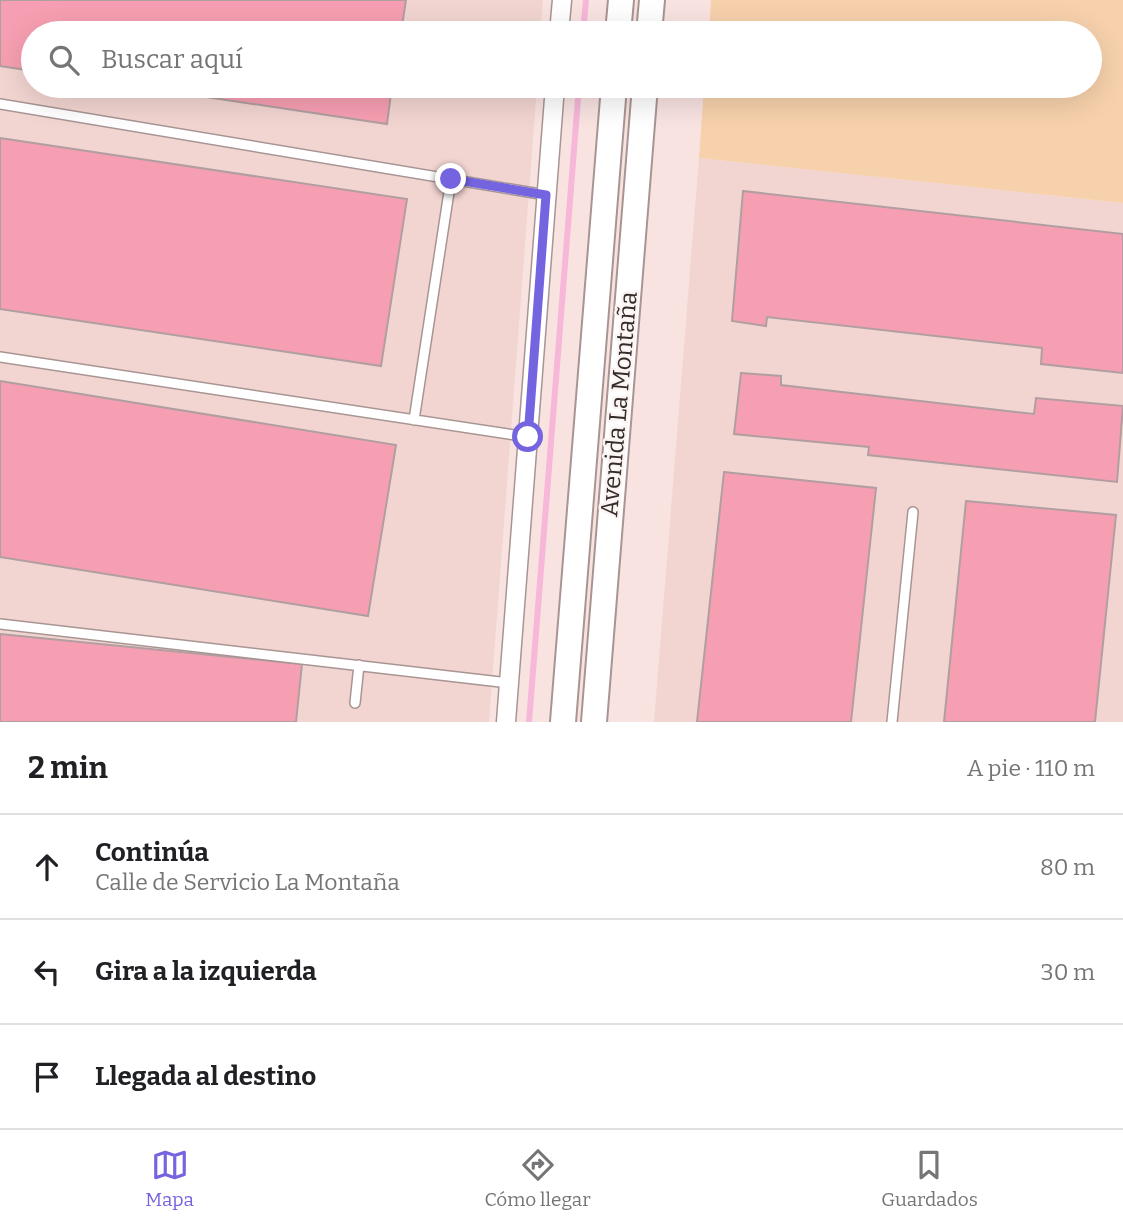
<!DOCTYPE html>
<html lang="es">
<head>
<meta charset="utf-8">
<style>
	:root { --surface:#fff; --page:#f2f2f2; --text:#202124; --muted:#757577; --line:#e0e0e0; --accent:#7564df }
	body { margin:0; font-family:Bitter,serif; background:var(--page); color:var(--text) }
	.stop { position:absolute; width:21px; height:21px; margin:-16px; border:5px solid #7564df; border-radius:50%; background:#fff }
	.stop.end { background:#7564df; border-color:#fff; box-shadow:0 2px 7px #0008 }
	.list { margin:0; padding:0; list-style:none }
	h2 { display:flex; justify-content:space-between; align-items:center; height:91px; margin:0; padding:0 28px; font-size:30px }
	h2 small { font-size:23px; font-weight:400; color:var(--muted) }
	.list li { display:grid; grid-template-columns:46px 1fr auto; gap:21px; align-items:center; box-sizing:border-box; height:105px; padding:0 28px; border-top:2px solid var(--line) }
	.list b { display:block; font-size:26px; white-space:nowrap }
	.list p { margin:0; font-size:23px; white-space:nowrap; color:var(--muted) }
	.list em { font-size:23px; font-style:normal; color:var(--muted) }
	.icon { flex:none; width:38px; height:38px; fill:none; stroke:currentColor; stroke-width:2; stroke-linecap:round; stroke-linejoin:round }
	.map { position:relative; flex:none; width:1123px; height:722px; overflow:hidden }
	.search { position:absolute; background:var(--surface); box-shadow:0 7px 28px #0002; left:21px; right:21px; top:21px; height:77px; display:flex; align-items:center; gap:18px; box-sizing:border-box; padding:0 24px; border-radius:38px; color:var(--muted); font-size:26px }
	.sheet { height:406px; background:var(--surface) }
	nav { display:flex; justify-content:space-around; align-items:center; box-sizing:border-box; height:98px; border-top:2px solid var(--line); background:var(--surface); font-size:19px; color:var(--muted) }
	nav a { display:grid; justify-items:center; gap:4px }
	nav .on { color:var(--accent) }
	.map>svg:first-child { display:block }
	.built { fill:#f2d5d1 }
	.green { fill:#f7d1ac }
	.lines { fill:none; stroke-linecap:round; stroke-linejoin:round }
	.stream { stroke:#f6b7d8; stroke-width:6 }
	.building { fill:#f79fb2; stroke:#b19ea1; stroke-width:2 }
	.lane-casing { stroke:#a89593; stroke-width:12 }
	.street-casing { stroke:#a89593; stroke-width:21 }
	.secondary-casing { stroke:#a89593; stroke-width:28 }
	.lane { stroke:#fff; stroke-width:9 }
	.street { stroke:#fff; stroke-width:18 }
	.secondary { stroke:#fff; stroke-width:24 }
	.route { stroke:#7564df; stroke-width:9 }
	.labels { text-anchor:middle; stroke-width:5; stroke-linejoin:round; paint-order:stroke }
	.street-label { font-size:24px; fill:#332b2a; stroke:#fcf4f3 }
</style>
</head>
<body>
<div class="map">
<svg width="1123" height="722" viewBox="0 0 1123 722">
	<rect width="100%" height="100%" fill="#f8e3e1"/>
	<!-- built -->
	<path class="built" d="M0 0H543L540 33H33V86H537L489 722H0Z
		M699 158 1123 203V722H654Z"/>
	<!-- green -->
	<path class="green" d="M711 0H1123V203L699 158 704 86H1090V33H709Z"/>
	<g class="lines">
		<!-- stream -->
		<path class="stream" d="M583 33 586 0
			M529 722 579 86"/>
	</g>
	<!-- building -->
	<path class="building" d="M0 0H406L401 33H33V71L0 66Z
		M133 86H392L387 124Z
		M0 138 407 199 381 366 0 309Z
		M743 191 1123 234V373L1041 364 1042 348 767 317 766 326 732 321Z
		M741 373 781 376V385L1034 414 1036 398 1123 406 1117 482 868 455 869 447 734 434Z
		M0 381 396 445 368 616 0 557Z
		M724 472 876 488 851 722H697Z
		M966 501 1116 515 1095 722H944Z
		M0 634 302 664 296 722H0Z"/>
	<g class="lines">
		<!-- lane casing -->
		<g class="lane-casing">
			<path id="lane" d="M0 104 546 195
				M0 357 528 437
				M414 420 451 179
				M0 624 509 683
				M355 703 359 665
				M892 722 913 512"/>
		</g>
		<!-- street casing -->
		<g class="street-casing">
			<path id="street" d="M559 33 562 0
				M506 722 555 86"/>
		</g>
		<!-- secondary casing -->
		<g class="secondary-casing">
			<path id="secondary" d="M618 33 621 0
				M649 33 652 0
				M563 722 614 86
				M594 722 645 86"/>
		</g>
		<!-- lane -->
		<use href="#lane" class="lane"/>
		<!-- street -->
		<use href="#street" class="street"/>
		<!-- secondary -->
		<use href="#secondary" class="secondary"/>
	</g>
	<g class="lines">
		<!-- route -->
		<path class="route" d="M451 179 546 195 528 437"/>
	</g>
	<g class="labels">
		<!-- street labels -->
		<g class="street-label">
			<text transform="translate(619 404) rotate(-85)" y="8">Avenida La Montaña</text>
		</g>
	</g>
</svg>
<div class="stop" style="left:528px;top:437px"></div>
<div class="stop end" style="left:451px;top:179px"></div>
<div class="search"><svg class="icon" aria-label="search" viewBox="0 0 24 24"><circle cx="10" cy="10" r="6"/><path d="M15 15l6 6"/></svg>Buscar aquí</div>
</div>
<section class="sheet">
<h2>2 min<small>A pie · 110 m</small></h2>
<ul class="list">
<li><svg class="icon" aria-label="ahead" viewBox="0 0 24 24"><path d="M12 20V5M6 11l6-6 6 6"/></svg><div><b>Continúa</b><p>Calle de Servicio La Montaña</p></div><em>80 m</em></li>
<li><svg class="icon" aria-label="left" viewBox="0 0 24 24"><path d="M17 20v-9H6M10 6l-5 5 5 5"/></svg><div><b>Gira a la izquierda</b></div><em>30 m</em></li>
<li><svg class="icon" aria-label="arrive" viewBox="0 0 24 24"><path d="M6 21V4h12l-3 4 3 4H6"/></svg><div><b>Llegada al destino</b></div></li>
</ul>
</section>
<nav>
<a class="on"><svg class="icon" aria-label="map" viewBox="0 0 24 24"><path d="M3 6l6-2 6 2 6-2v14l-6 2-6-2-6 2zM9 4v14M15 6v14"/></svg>Mapa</a>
<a><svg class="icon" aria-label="directions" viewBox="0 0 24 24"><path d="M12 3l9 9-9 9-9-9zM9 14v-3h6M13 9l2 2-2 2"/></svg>Cómo llegar</a>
<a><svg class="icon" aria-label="saved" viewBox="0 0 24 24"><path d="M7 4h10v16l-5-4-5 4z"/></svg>Guardados</a>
</nav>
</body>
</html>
